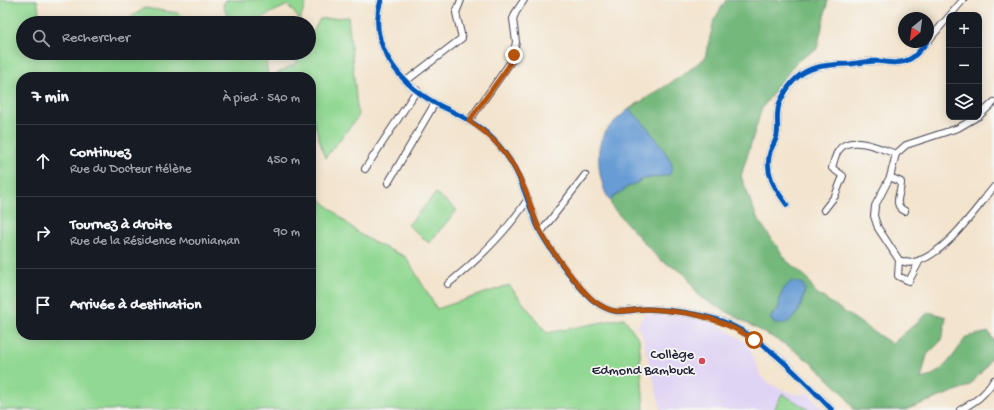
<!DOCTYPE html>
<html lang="fr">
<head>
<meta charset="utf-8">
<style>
	:root { --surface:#171b24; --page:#20242c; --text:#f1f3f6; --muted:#9ea1a6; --line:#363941 }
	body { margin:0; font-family:"Gochi Hand",sans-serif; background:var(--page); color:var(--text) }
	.controls { position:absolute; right:12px; top:12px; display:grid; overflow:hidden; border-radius:8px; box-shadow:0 2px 10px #0003 }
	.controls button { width:36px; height:36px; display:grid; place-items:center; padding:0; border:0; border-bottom:1px solid var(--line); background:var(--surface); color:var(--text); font:20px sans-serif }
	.compass { position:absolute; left:898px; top:12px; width:36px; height:36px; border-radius:50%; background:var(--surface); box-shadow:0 2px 10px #0003; rotate:209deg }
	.stop { position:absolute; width:12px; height:12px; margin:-9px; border:3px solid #b45309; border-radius:50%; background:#fff }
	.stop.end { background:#b45309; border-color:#fff; box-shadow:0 1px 4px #0008 }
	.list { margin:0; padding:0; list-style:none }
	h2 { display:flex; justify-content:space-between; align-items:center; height:52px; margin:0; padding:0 16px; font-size:17px }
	h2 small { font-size:13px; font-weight:400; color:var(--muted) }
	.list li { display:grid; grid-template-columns:26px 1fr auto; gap:12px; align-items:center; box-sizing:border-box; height:72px; padding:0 16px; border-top:1px solid var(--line) }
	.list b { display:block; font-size:15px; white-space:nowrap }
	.list p { margin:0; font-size:13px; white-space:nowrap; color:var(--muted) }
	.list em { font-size:13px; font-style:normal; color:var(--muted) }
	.icon { flex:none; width:22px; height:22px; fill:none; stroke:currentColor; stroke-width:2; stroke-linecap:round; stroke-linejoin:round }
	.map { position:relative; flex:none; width:994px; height:410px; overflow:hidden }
	.search { position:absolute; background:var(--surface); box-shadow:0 2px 10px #0003; left:16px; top:16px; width:300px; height:44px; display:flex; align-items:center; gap:10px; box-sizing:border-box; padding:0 14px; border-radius:22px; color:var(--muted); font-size:15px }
	.panel { position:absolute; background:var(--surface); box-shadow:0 2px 10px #0003; left:16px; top:72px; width:300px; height:268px; border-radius:16px }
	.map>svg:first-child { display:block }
	.built { fill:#e0d4f4 }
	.green { fill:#91d892; stroke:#5a7d66 }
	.forest { fill:#74b87c; stroke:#4b6d5c; fill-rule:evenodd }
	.water { fill:#689cd4; stroke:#455f88 }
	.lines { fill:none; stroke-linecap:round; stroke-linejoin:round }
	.street-casing { stroke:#413f51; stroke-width:8 }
	.street { stroke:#fff; stroke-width:6 }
	.cycleway-casing { stroke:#f6f6f2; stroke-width:8 }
	.cycleway { stroke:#0057b8; stroke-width:5 }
	.route { stroke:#b45309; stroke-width:5 }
	.poi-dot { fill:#d1495b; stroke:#f6f6f2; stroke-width:1.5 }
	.labels { text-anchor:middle; stroke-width:3.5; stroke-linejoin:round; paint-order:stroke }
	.poi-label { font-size:14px; fill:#22223b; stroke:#f6f6f2; text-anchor:end }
</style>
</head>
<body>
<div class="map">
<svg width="994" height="410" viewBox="0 0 994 410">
	<rect width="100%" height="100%" fill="#f6f6f2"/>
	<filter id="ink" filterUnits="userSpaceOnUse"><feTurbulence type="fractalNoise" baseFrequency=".025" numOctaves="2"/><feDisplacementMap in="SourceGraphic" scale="8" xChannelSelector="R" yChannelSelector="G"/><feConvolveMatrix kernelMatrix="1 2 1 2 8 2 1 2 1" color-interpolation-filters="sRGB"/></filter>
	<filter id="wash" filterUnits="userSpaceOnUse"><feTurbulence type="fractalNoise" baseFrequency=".012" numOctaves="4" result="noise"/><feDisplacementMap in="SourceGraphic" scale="16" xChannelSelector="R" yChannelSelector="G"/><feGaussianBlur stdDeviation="0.9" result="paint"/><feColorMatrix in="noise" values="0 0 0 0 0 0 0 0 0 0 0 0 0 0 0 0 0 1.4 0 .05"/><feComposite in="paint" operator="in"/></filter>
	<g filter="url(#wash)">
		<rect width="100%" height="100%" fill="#f3e4cd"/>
		<!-- built -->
		<path class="built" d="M648 310 707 317 748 344 762 378 774 386 796 395 808 393 824 410H661L641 330 636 327Z"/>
		<!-- green -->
		<path class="green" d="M0 0H37L41 23H23V53H265L268 77H21V335H220L221 337 223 335H311V180L318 197 358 233 375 243 406 257 437 309 509 285 547 333 624 318 639 339 644 410H0Z
			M226 0H307L300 20 288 5 260 18V23H230L223 5Z
			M145 8 178 13 191 23H122Z
			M348 17 358 117 325 158 311 113V77H270L295 64 301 53H309V39L320 19Z
			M436 193 457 210 429 243 408 225Z
			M782 394 808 409 807 410H774Z"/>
		<!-- forest -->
		<path class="forest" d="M726 0H828L817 49 797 61 762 108 741 176 757 218 787 261 807 278 815 292 892 344 929 312 946 317 942 340 927 355 921 379C942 375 955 354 966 337L989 332 994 341V352L985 368 969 386 905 410H854L844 394 814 365 790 347 700 297 685 274 659 259 612 207 610 200 626 188 644 179 670 174 672 166 656 139 629 109 680 77 705 58 714 20ZM792 281 804 295 797 314 771 315 779 308 781 294Z"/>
		<!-- water -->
		<path class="water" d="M629 109C639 116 670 154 672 166 673 169 671 172 669 175L644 179 626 188 610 200C604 193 602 182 600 174 595 138 603 131 629 109Z
			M792 281 803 284 805 289C802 307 795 326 775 324L770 318 779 308C779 295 782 289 792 281Z"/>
	</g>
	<g filter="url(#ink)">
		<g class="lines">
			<!-- street casing -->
			<g class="street-casing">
				<path id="street" d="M381 0C367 43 399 83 435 103 456 114 477 122 494 140 521 169 523 191 537 225 545 244 579 290 595 302 619 319 626 308 649 309 671 310 694 313 715 319 759 332 801 378 832 410
					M928 41 963 0
					M406 81 462 38 456 13 461 0
					M979 116 994 102
					M469 121 512 60 516 42 513 19 516 12 524 0
					M365 169 417 90
					M890 177 901 182C902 192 891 205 905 211
					M388 183 435 103
					M787 205C775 189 764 173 770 152 772 146 776 141 777 135 779 124 775 113 780 102 796 67 816 65 850 64 859 63 868 61 877 61 888 62 900 65 910 59 917 55 922 48 927 42
					M824 210 835 196 843 176 832 168C834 162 835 154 839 150 850 134 882 149 896 154
					M541 232 585 175
					M899 260C904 262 909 264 914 262 944 256 975 210 994 187
					M920 260 909 281 898 276 899 260 878 228 874 216 875 206 890 177 896 154 906 145 958 128 977 117
					M448 284C479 259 506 233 528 199
					M960 410C975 402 985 395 994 380"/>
			</g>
			<!-- street -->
			<use href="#street" class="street"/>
			<!-- cycleway casing -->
			<g class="cycleway-casing">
				<path id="cycleway" d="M381 0C367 43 399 83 435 103 456 114 477 122 494 140 521 169 523 191 537 225 545 244 579 290 595 302 619 319 626 308 649 309 671 310 694 313 715 319 759 332 801 378 832 410
					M787 205C775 189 764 173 770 152 772 146 776 141 777 135 779 124 775 113 780 102 796 67 816 65 850 64 859 63 868 61 877 61 888 62 900 65 910 59 917 55 922 48 927 42"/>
			</g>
			<!-- cycleway -->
			<use href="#cycleway" class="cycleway"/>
		</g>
	</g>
	<g class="lines" filter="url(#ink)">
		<!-- route -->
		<path class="route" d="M514 55 508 67 469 121C493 136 512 158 523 185 530 199 533 216 540 230 548 247 579 288 593 300 614 317 624 310 647 309 657 309 668 311 678 312 706 315 730 324 754 340"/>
	</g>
	<!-- markers -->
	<circle class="poi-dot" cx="702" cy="361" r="4"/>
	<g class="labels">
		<!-- poi labels -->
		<g class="poi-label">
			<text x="694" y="358">Collège<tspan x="694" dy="16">Edmond Bambuck</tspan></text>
		</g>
	</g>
</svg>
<div class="controls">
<button>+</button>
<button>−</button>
<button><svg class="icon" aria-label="layers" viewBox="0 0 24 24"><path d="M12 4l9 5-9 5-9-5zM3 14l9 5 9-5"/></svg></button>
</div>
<svg class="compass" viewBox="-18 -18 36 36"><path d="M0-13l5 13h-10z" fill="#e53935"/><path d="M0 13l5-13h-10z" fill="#9ea1a6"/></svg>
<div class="stop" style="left:754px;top:340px"></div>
<div class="stop end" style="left:514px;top:55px"></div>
<div class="search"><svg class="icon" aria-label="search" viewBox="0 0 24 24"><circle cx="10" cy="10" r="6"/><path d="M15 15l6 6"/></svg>Rechercher</div>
<section class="panel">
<h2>7 min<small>À pied · 540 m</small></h2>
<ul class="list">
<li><svg class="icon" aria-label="ahead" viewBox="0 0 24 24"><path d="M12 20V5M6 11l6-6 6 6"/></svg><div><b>Continuez</b><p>Rue du Docteur Hélène</p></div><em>450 m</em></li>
<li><svg class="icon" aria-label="right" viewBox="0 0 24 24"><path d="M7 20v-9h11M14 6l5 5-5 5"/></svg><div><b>Tournez à droite</b><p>Rue de la Résidence Mouniaman</p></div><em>90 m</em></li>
<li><svg class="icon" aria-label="arrive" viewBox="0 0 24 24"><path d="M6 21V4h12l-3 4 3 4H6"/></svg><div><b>Arrivée à destination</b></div></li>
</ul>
</section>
</div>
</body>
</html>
